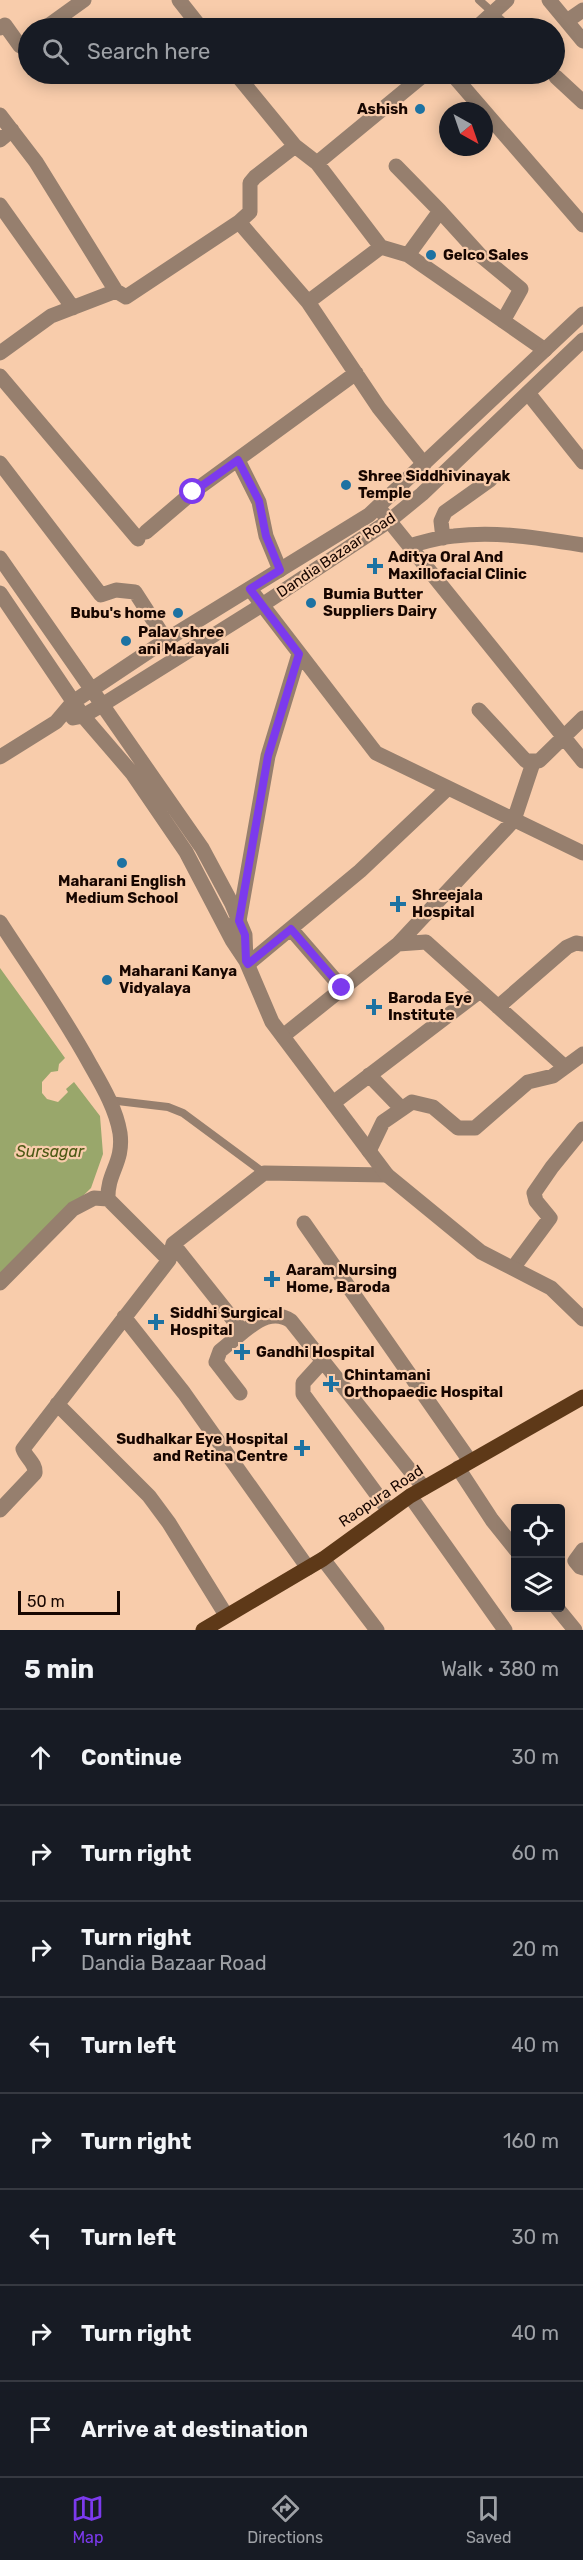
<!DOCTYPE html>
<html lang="en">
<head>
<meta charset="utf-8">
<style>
	:root { --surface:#171b24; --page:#20242c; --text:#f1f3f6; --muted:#9ea1a6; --line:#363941; --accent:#7c3aed }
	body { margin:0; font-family:Rubik,sans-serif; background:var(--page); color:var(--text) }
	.controls { position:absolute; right:18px; bottom:18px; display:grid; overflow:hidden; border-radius:6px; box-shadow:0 3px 15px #0003 }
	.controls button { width:54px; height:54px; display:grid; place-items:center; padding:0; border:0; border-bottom:2px solid var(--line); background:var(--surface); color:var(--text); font:30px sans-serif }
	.compass { position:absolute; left:439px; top:102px; width:54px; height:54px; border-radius:50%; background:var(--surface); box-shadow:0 3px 15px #0003; rotate:140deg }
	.scale { position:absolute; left:18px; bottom:15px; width:102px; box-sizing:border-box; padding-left:6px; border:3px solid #170600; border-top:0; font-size:16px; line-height:21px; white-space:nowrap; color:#170600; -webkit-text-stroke:4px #f8ccab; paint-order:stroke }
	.stop { position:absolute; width:18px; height:18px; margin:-14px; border:4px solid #7c3aed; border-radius:50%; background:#fff }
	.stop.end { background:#7c3aed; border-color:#fff; box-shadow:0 2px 6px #0008 }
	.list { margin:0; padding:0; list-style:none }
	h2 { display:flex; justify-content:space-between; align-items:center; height:78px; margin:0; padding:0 24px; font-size:26px }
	h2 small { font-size:20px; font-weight:400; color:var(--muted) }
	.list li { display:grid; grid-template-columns:39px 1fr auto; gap:18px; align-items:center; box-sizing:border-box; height:96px; padding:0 24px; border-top:2px solid var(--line) }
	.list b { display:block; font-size:22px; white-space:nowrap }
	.list p { margin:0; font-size:20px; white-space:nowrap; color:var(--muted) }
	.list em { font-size:20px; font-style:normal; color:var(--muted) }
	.icon { flex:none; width:33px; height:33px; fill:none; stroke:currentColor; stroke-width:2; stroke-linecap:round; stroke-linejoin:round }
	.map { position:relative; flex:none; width:583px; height:1630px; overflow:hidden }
	.search { position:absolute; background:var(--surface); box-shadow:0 3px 15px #0003; left:18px; right:18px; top:18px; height:66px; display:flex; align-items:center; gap:15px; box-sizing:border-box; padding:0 21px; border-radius:33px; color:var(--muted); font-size:22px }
	.sheet { height:846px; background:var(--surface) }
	nav { display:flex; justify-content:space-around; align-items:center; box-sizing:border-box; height:84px; border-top:2px solid var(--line); background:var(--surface); font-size:16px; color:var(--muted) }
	nav a { display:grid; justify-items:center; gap:3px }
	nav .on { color:var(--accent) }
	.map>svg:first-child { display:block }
	.water { fill:#99a76b }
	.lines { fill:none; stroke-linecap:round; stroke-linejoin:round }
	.service { stroke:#967f6e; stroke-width:8 }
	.minor { stroke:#967f6e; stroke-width:15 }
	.tertiary { stroke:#967f6e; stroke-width:15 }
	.primary { stroke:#5e3918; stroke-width:15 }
	.route { stroke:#7c3aed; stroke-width:8 }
	.poi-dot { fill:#1d72a2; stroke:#f8ccab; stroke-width:2 }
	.labels { text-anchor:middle; stroke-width:4.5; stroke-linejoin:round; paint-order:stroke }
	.poi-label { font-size:15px; font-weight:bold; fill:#170600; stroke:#f8ccab; text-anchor:start }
	.street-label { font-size:15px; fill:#170600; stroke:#f8ccab }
	.water-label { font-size:16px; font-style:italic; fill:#4d5915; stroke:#f8ccab }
</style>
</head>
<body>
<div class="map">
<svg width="583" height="1630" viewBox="0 0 583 1630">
	<rect width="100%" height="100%" fill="#f8ccab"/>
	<!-- water -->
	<path class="water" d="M0 968 65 1058 59 1064 58 1071 51 1072 42 1082V1093L47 1099 58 1102 68 1092 66 1089 74 1082 100 1116 103 1154 91 1188 0 1278Z"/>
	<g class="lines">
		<!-- service -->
		<path class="service" d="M479 0 510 28
			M109 1100 168 1107 183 1113 264 1173"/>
		<!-- minor -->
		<path class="minor" d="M179 0 201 28
			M549 0 583 41
			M567 21 583 10
			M0 28 5 25 20 46 28 40
			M45 28 84 0
			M476 28 507 0
			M236 74 295 146
			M425 74 317 163 381 247 408 255 545 350
			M452 74 583 225
			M556 77 583 102
			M0 115 36 162 116 291 126 297 239 222
			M0 140 12 130
			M396 166 440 211 408 255
			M0 205 73 308
			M440 211 480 255 521 289 503 321
			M381 247 308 302 379 408 424 464
			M308 302 239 222 250 212V183L255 177 295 146 317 163
			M0 353 51 316 116 291
			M0 376 138 539
			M528 393 583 462
			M238 460 259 502 266 536 280 570
			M0 463 101 595 116 590 135 592 166 640
			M378 507 583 761
			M146 532 193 492 356 373
			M443 538 441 521 445 512 490 480
			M409 546C424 542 439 537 454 536 498 531 540 538 583 545
			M250 589 376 753 583 853
			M479 710 526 761H539L583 718
			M0 922C31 970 64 1016 91 1066 103 1087 116 1109 120 1133 124 1163 107 1172 108 1199L169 1260
			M235 923 239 921 268 756 299 654
			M291 929 342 988
			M398 944 514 820 533 763
			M248 964 360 871 448 788
			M498 1007 567 947 576 943 583 944
			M283 1036 398 944 426 942 565 1067
			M369 1075 401 1108
			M333 1103 480 991
			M369 1151 383 1122 412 1102 433 1107 458 1128H475L528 1082 553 1076 583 1054
			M304 1223 470 1461
			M173 1244 243 1332C258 1320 274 1309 291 1321L424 1488
			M513 1268 550 1218 536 1201 534 1193 552 1167 583 1129
			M0 1283 73 1209 94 1198 108 1199
			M124 1317 184 1393 308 1568
			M323 1361 303 1383V1394L389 1511
			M240 1393 216 1362 220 1351 243 1332
			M57 1404 149 1496 169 1523 226 1615
			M458 1468 492 1520 516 1550
			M410 1496 505 1630
			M0 1510 35 1473C36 1463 26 1458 23 1449L26 1445 169 1260 173 1244 264 1173 387 1175
			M583 1550 575 1561 580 1567 583 1568
			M323 1559 377 1630
			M557 1608 575 1630"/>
		<!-- tertiary -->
		<path class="tertiary" d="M0 558 202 848 232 904 245 935 246 961
			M0 593 83 716 132 773 186 852 232 940 246 961 272 1022 387 1175 481 1252 551 1288 583 1319
			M73 718 83 716 102 705 262 605 389 521 422 494 583 340
			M0 757 56 722 73 702 166 640 369 515 583 314"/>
		<!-- primary -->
		<path class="primary" d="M203 1630 323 1559 410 1496 583 1397"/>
	</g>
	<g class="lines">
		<!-- route -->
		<path class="route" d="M193 492 238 460 259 501 266 536 280 570 250 589 299 654 268 756 239 921 245 935 246 961 248 964 291 929 342 988"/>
	</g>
	<!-- markers -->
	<g class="poi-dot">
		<circle cx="420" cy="109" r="6"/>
		<circle cx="431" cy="255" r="6"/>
		<circle cx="346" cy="485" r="6"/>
		<path d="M372 557h6v6h6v6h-6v6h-6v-6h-6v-6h6z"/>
		<circle cx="311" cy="603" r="6"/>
		<circle cx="178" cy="613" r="6"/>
		<circle cx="126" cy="641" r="6"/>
		<circle cx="122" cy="863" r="6"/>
		<path d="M395 895h6v6h6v6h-6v6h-6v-6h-6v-6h6z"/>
		<circle cx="107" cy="980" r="6"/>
		<path d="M371 998h6v6h6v6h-6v6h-6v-6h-6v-6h6z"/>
		<path d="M269 1270h6v6h6v6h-6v6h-6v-6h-6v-6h6z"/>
		<path d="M153 1313h6v6h6v6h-6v6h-6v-6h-6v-6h6z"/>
		<path d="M239 1343h6v6h6v6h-6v6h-6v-6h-6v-6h6z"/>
		<path d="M328 1375h6v6h6v6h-6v6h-6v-6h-6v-6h6z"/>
		<path d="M299 1439h6v6h6v6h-6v6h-6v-6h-6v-6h6z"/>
	</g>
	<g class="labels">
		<!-- poi labels -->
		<g class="poi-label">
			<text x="408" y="114" text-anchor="end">Ashish</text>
			<text x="443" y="260">Gelco Sales</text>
			<text x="358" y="481">Shree Siddhivinayak<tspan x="358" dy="17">Temple</tspan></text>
			<text x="388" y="562">Aditya Oral And<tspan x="388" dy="17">Maxillofacial Clinic</tspan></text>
			<text x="323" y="599">Bumia Butter<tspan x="323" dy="17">Suppliers Dairy</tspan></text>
			<text x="166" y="618" text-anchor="end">Bubu's home</text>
			<text x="138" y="637">Palav shree<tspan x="138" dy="17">ani Madayali</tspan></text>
			<text x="122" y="886" text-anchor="middle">Maharani English<tspan x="122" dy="17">Medium School</tspan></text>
			<text x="412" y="900">Shreejala<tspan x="412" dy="17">Hospital</tspan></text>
			<text x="119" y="976">Maharani Kanya<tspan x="119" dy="17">Vidyalaya</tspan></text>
			<text x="388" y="1003">Baroda Eye<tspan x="388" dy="17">Institute</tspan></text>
			<text x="286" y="1275">Aaram Nursing<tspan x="286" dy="17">Home, Baroda</tspan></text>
			<text x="170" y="1318">Siddhi Surgical<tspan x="170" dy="17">Hospital</tspan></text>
			<text x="256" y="1357">Gandhi Hospital</text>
			<text x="344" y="1380">Chintamani<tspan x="344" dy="17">Orthopaedic Hospital</tspan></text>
			<text x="288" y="1444" text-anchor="end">Sudhalkar Eye Hospital<tspan x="288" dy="17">and Retina Centre</tspan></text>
		</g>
		<!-- street labels -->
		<g class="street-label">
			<text transform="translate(336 555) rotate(-34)" y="5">Dandia Bazaar Road</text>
			<text transform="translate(381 1496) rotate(-34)" y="5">Raopura Road</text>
		</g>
		<!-- water labels -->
		<g class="water-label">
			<text x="50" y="1157">Sursagar</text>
		</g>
	</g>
</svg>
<div class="controls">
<button><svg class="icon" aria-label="locate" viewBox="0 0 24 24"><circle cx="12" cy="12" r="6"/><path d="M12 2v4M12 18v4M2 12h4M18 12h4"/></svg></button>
<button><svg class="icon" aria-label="layers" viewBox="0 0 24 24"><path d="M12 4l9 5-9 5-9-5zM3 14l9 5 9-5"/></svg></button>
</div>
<svg class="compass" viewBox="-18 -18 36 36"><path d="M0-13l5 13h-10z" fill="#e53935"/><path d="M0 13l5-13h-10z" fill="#9ea1a6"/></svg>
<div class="scale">50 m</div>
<div class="stop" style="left:193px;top:492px"></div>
<div class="stop end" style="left:342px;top:988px"></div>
<div class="search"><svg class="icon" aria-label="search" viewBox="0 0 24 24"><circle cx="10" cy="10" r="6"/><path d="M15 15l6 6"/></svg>Search here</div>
</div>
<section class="sheet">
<h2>5 min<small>Walk · 380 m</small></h2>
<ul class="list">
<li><svg class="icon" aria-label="ahead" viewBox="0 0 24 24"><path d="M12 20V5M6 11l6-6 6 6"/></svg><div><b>Continue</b></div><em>30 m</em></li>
<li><svg class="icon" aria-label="right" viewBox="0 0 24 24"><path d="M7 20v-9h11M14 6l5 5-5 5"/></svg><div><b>Turn right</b></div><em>60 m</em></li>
<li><svg class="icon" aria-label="right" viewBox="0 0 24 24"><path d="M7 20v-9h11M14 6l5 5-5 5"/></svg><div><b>Turn right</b><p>Dandia Bazaar Road</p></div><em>20 m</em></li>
<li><svg class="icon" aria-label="left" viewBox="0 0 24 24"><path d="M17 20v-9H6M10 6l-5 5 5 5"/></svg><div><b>Turn left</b></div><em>40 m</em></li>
<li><svg class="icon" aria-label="right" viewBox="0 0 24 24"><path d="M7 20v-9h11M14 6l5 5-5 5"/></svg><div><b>Turn right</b></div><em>160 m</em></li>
<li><svg class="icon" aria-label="left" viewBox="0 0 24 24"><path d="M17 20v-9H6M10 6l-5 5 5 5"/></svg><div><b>Turn left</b></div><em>30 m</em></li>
<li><svg class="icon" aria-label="right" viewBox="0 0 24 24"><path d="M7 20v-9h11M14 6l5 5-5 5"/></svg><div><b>Turn right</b></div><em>40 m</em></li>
<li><svg class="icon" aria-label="arrive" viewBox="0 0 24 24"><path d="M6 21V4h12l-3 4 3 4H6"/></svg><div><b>Arrive at destination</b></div></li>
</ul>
</section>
<nav>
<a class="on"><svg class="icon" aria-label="map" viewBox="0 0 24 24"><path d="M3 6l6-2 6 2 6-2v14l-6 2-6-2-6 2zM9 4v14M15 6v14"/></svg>Map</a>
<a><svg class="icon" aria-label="directions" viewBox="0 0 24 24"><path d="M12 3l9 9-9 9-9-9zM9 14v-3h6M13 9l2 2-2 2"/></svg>Directions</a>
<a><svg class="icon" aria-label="saved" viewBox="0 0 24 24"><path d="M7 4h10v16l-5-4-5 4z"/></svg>Saved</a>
</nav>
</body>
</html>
